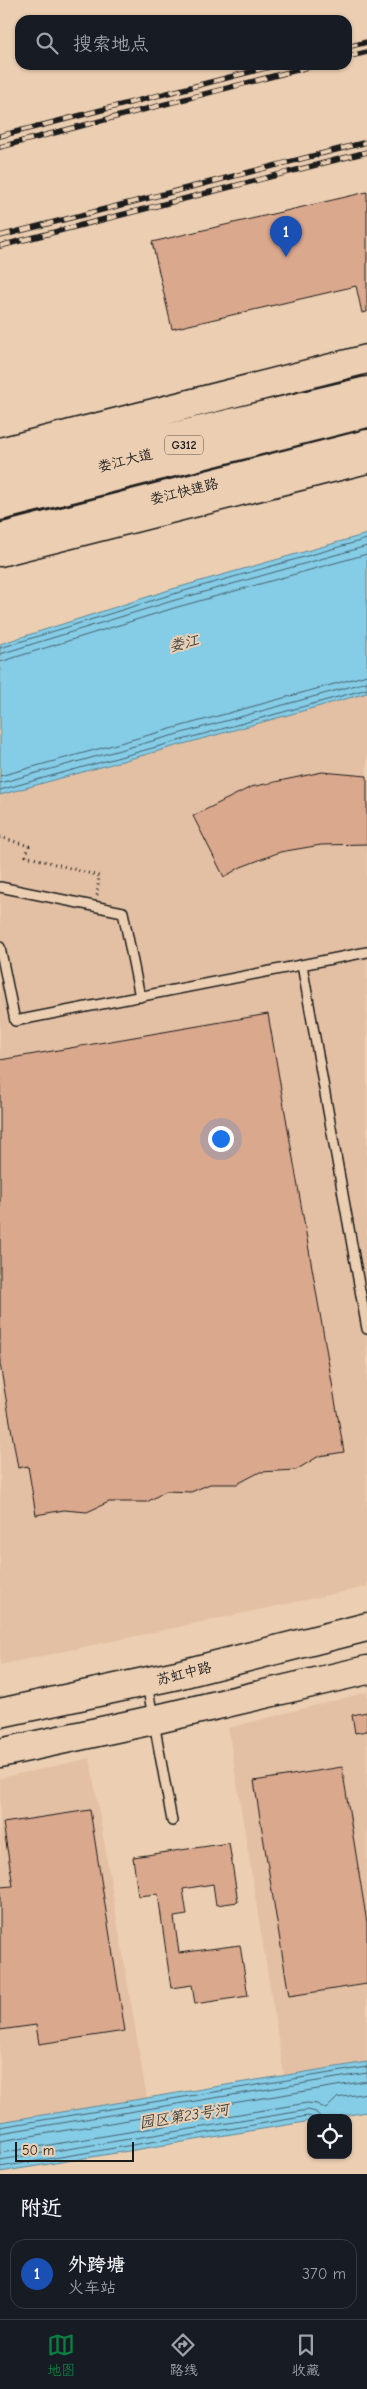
<!DOCTYPE html>
<html lang="zh">
<head>
<meta charset="utf-8">
<style>
	:root { --surface:#171b24; --page:#20242c; --text:#f1f3f6; --muted:#9ea1a6; --line:#363941; --accent:#0b8043 }
	body { margin:0; font-family:"Comic Neue","LXGW WenKai TC",sans-serif; background:var(--page); color:var(--text) }
	.controls { position:absolute; right:15px; bottom:15px; display:grid; overflow:hidden; border-radius:10px; box-shadow:0 1px 4px #0004 }
	.controls button { width:45px; height:45px; display:grid; place-items:center; padding:0; border:0; border-bottom:1px solid var(--line); background:var(--surface); color:var(--text); font:25px sans-serif }
	.scale { position:absolute; left:15px; bottom:12px; width:119px; box-sizing:border-box; padding-left:5px; border:2px solid #1c1c1c; border-top:0; font-size:14px; line-height:18px; white-space:nowrap; color:#1c1c1c; -webkit-text-stroke:4px #eccfb2; paint-order:stroke }
	.you { position:absolute; left:220px; top:1138px; width:18px; height:18px; margin:-12px; border:4px solid #fff; border-radius:50%; background:#1a73e8; box-shadow:0 0 0 8px #1a73e833 }
	.badge { display:grid; place-items:center; width:32px; height:32px; border-radius:50%; background:var(--accent); color:#fff; font-size:16px; font-weight:700 }
	.pin { position:absolute; translate:-50% -41px; filter:drop-shadow(0 1px 2px #0008) }
	.pin::after { content:''; position:absolute; top:26px; width:18px; height:15px; background:inherit; clip-path:polygon(0 0,100% 0,50% 100%) }
	.list { margin:0; padding:0; list-style:none }
	h2 { display:flex; justify-content:space-between; align-items:center; height:65px; margin:0; padding:0 20px; font-size:21px }
	h2 small { font-size:16px; font-weight:400; color:var(--muted) }
	.list li { display:grid; grid-template-columns:32px 1fr auto; gap:15px; align-items:center; box-sizing:border-box; height:70px; margin:0 10px 10px; padding:0 10px; border:1px solid var(--line); border-radius:15px }
	.list b { display:block; font-size:19px; white-space:nowrap }
	.list p { margin:0; font-size:16px; white-space:nowrap; color:var(--muted) }
	.list em { font-size:16px; font-style:normal; color:var(--muted) }
	.icon { flex:none; width:28px; height:28px; fill:none; stroke:currentColor; stroke-width:2; stroke-linecap:round; stroke-linejoin:round }
	.map { position:relative; flex:none; width:367px; height:2174px; overflow:hidden }
	.search { position:absolute; background:var(--surface); box-shadow:0 1px 4px #0004; left:15px; right:15px; top:15px; height:55px; display:flex; align-items:center; gap:12px; box-sizing:border-box; padding:0 18px; border-radius:15px; color:var(--muted); font-size:19px }
	.sheet { height:145px; background:var(--surface) }
	nav { display:flex; justify-content:space-around; align-items:center; box-sizing:border-box; height:70px; border-top:1px solid var(--line); background:var(--surface); font-size:14px; color:var(--muted) }
	nav a { display:grid; justify-items:center; gap:2px }
	nav .on { color:var(--accent) }
	.map>svg:first-child { display:block }
	.built { fill:#e3c0a4 }
	.water { fill:#85cce6; stroke:#5b8695 }
	.lines { fill:none; stroke-linecap:round; stroke-linejoin:round }
	.shore { stroke:#46626d; stroke-width:1 }
	.building { fill:#daa88d; stroke:#1c1c1c }
	.service-casing { stroke:#1c1c1c; stroke-width:12 }
	.primary-casing { stroke:#1c1c1c; stroke-width:31 }
	.trunk-casing { stroke:#1c1c1c; stroke-width:31 }
	.path { stroke:#1c1c1c; stroke-width:3; stroke-dasharray:1 4; stroke-linecap:butt }
	.service { stroke:#eccfb2; stroke-width:9 }
	.primary { stroke:#eccfb2; stroke-width:28 }
	.trunk { stroke:#eccfb2; stroke-width:28 }
	.rail-casing { stroke:#1c1c1c; stroke-width:5.5 }
	.rail { stroke:#eccfb2; stroke-width:4; stroke-dasharray:11; stroke-linecap:butt }
	.labels { text-anchor:middle; stroke-width:4; stroke-linejoin:round; paint-order:stroke }
	.shield { fill:#eccfb2; stroke:#5a5249; stroke-width:1 }
	.shield-label { font-size:12px; font-weight:bold; fill:#1c1c1c }
	.street-label { font-size:14px; fill:#1c1c1c; stroke:#eccfb2 }
	.water-label { font-size:15px; font-style:italic; fill:#313f44; stroke:#eccfb2 }
</style>
</head>
<body>
<div class="map">
<svg width="367" height="2174" viewBox="0 0 367 2174">
	<rect width="100%" height="100%" fill="#eccfb2"/>
	<filter id="ink" filterUnits="userSpaceOnUse"><feTurbulence type="fractalNoise" baseFrequency=".02" numOctaves="2"/><feDisplacementMap in="SourceGraphic" scale="10" xChannelSelector="R" yChannelSelector="G"/><feConvolveMatrix kernelMatrix="1 2 1 2 8 2 1 2 1" color-interpolation-filters="sRGB"/></filter>
	<g filter="url(#ink)">
		<!-- built -->
		<path class="built" d="M367 693V1587L0 1665V795Z
			M367 1692V2062L284 2075 228 1728Z
			M90 1758 147 2098 0 2122V1778Z"/>
		<!-- water -->
		<path class="water" d="M367 534V693L0 795V644L169 590Z
			M367 2062V2112L330 2118H311V2121L0 2172V2122Z"/>
		<g class="lines">
			<!-- shore -->
			<path class="shore" d="M0 648 170 595 367 539
				M0 654 172 601 367 546
				M0 662 174 608 367 554
				M0 776 367 675
				M0 783 367 682
				M0 790 367 689
				M0 2127 367 2067
				M0 2133 367 2073
				M0 2141 367 2081
				M0 2153 307 2103 317 2104 326 2109 337 2098 367 2093
				M0 2160 308 2110 316 2112 321 2118
				M0 2167 308 2116 314 2118"/>
		</g>
		<!-- building -->
		<path class="building" d="M367 192V312L362 313 356 286 172 329 152 242Z
			M322 772 367 776V844L321 845 280 852 241 867 224 877 193 816 251 787Z
			M268 1014 344 1452 319 1456 296 1470 260 1472 237 1484H210L191 1492 166 1491 147 1502H109L87 1512 64 1510 36 1515 28 1466 18 1468 0 1364V1060Z
			M367 1712V1731L355 1733 352 1715Z
			M342 1767 367 1923V1984L289 1996 254 1781Z
			M90 1810 125 2031 39 2044 36 2025 0 2030V1887L13 1886 3 1823Z
			M229 1843 238 1902 216 1905 213 1884 183 1889 187 1915 174 1917 179 1953 240 1945 248 1996 195 2004 192 1985 171 1988 158 1894 138 1896 133 1857Z"/>
		<g class="lines">
			<!-- service casing -->
			<g class="service-casing">
				<path id="service" d="M0 887 123 912 140 997
					M0 947 15 1021 367 952
					M302 965 367 1329
					M147 1684 172 1821"/>
			</g>
			<!-- primary casing -->
			<g class="primary-casing">
				<path id="primary" d="M0 552 367 459
					M0 1713 177 1675 367 1627
					M0 1753 153 1720 367 1670"/>
			</g>
			<!-- trunk casing -->
			<g class="trunk-casing">
				<path id="trunk" d="M0 452 367 359
					M0 478 367 391
					M0 506 367 413
					M0 538 367 444"/>
			</g>
			<!-- path -->
			<path class="path" d="M0 837 29 846 26 856 99 876 97 896"/>
			<!-- service -->
			<use href="#service" class="service"/>
			<!-- primary -->
			<use href="#primary" class="primary"/>
			<!-- trunk -->
			<use href="#trunk" class="trunk"/>
			<!-- rail casing -->
			<g class="rail-casing">
				<path id="rail" d="M347 47 367 42
					M347 57 367 52
					M0 136 277 65
					M0 147 316 65
					M0 236 367 142
					M0 246 367 152"/>
			</g>
			<!-- rail -->
			<use href="#rail" class="rail"/>
		</g>
	</g>
	<g class="labels">
		<!-- shield labels -->
		<rect class="shield" x="165" y="435.5" width="38" height="19" rx="4"/>
		<g class="shield-label">
			<text x="184" y="449">G312</text>
		</g>
		<!-- street labels -->
		<g class="street-label">
			<text transform="translate(125 460) rotate(-14)" y="5">娄江大道</text>
			<text transform="translate(184 491) rotate(-14)" y="5">娄江快速路</text>
			<text transform="translate(184 1673) rotate(-14)" y="5">苏虹中路</text>
		</g>
		<!-- water labels -->
		<g class="water-label">
			<text transform="translate(184 643) rotate(-13)" y="5">娄江</text>
			<text transform="translate(184 2116) rotate(-9)" y="5">园区第23号河</text>
		</g>
	</g>
</svg>
<div class="controls">
<button><svg class="icon" aria-label="locate" viewBox="0 0 24 24"><circle cx="12" cy="12" r="6"/><path d="M12 2v4M12 18v4M2 12h4M18 12h4"/></svg></button>
</div>
<div class="scale">50 m</div>
<div class="you"></div>
<div class="pin badge" style="left:286px;top:257px;background:#1a4fb4">1</div>
<div class="search"><svg class="icon" aria-label="search" viewBox="0 0 24 24"><circle cx="10" cy="10" r="6"/><path d="M15 15l6 6"/></svg>搜索地点</div>
</div>
<section class="sheet">
<h2>附近<small></small></h2>
<ul class="list">
<li><span class="badge" style="background:#1a4fb4">1</span><div><b>外跨塘</b><p>火车站</p></div><em>370 m</em></li>
</ul>
</section>
<nav>
<a class="on"><svg class="icon" aria-label="map" viewBox="0 0 24 24"><path d="M3 6l6-2 6 2 6-2v14l-6 2-6-2-6 2zM9 4v14M15 6v14"/></svg>地图</a>
<a><svg class="icon" aria-label="directions" viewBox="0 0 24 24"><path d="M12 3l9 9-9 9-9-9zM9 14v-3h6M13 9l2 2-2 2"/></svg>路线</a>
<a><svg class="icon" aria-label="saved" viewBox="0 0 24 24"><path d="M7 4h10v16l-5-4-5 4z"/></svg>收藏</a>
</nav>
</body>
</html>
